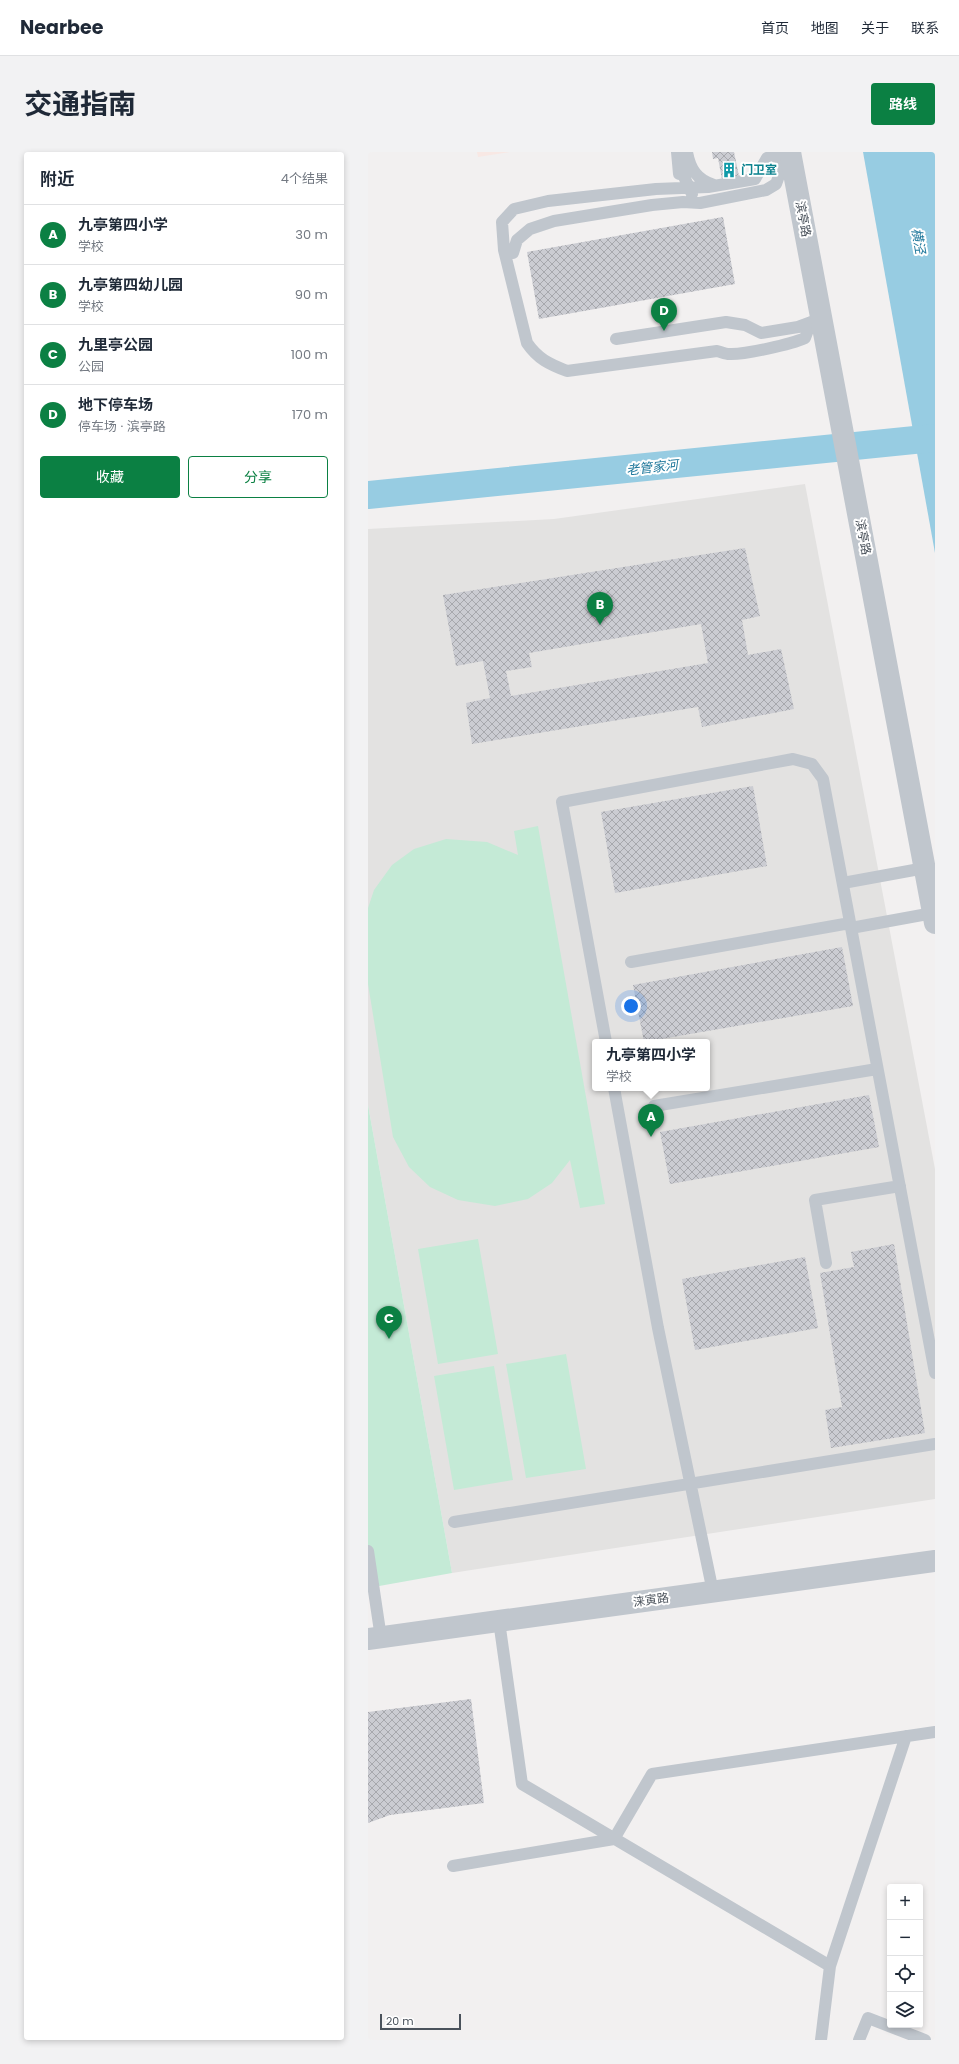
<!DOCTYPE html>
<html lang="zh">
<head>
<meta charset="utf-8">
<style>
	:root { --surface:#fff; --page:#f2f2f3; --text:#1f2937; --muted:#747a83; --line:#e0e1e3; --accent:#0b8043 }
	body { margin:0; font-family:Poppins,"Noto Sans SC",sans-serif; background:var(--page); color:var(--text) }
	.controls { position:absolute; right:12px; bottom:12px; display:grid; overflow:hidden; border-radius:4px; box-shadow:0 2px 6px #0003 }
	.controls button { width:36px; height:36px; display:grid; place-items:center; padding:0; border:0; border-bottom:1px solid var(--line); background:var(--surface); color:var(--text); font:20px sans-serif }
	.scale { position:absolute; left:12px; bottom:10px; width:81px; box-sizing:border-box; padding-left:4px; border:2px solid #4a525b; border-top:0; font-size:11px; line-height:14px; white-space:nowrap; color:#4a525b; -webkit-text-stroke:3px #fff; paint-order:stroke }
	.you { position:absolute; left:263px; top:854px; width:14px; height:14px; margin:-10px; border:3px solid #fff; border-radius:50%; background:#1a73e8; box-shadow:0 0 0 6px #1a73e833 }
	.badge { display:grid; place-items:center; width:26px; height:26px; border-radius:50%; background:var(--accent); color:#fff; font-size:13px; font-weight:700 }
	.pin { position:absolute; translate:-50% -33px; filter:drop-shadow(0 1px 2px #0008) }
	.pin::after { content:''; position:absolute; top:21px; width:14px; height:12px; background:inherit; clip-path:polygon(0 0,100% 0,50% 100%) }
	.popup { position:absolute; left:224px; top:887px; width:118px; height:52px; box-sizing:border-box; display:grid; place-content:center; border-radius:4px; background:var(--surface); filter:drop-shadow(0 1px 3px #0005); font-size:13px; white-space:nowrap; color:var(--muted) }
	.popup b { font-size:15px; color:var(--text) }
	.popup::after { content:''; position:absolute; left:50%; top:100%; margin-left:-8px; border:8px solid transparent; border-top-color:var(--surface) }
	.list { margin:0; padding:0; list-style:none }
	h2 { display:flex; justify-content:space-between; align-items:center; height:52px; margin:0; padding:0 16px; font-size:17px }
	h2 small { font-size:13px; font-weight:400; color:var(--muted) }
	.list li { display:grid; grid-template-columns:26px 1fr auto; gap:12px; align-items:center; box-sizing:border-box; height:60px; padding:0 16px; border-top:1px solid var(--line) }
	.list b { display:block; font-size:15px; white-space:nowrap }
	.list p { margin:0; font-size:13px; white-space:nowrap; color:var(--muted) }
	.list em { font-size:13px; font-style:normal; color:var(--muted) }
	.actions { display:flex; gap:8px; padding:12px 16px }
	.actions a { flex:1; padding:9px 0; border:1px solid var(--accent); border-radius:4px; text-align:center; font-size:14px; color:var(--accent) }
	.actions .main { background:var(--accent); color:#fff }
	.icon { flex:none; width:22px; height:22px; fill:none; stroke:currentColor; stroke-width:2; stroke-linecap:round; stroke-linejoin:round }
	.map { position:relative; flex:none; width:567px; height:1888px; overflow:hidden; border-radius:4px }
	header { display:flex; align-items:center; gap:24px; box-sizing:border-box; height:56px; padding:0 20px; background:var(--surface); border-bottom:1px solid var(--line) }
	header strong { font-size:19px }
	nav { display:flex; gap:22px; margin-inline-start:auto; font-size:14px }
	.intro { display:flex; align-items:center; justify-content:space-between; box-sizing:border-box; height:96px; padding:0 24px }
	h1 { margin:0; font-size:28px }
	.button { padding:10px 18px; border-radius:4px; background:var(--accent); color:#fff; font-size:14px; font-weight:700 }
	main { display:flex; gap:24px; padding:0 24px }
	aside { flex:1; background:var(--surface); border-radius:4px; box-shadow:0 2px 6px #0003 }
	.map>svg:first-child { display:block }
	.education { fill:#e3e2e1; fill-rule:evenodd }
	.medical { fill:#f8e8e4 }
	.park { fill:#c4ead6 }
	.water { fill:#97cce2 }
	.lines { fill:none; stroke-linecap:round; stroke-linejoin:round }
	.canal { stroke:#97cce2; stroke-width:28 }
	.building { fill:url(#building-cross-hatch); fill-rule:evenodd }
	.service { stroke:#c0c6cd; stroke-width:12 }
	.minor { stroke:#c0c6cd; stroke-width:22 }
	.tertiary { stroke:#c0c6cd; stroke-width:22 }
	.labels { text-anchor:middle; stroke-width:4; stroke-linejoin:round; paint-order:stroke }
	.culture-label { font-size:12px; font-weight:bold; fill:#0d838f; stroke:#fff; text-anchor:start }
	.street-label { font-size:12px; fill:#4a525b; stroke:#fff }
	.water-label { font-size:13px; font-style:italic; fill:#1e779b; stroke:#fff }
</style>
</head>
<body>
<header>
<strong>Nearbee</strong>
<nav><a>首页</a><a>地图</a><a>关于</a><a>联系</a></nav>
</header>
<div class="intro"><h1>交通指南</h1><a class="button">路线</a></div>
<main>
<aside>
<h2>附近<small>4个结果</small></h2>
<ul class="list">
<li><span class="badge">A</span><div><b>九亭第四小学</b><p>学校</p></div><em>30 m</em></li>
<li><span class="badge">B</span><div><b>九亭第四幼儿园</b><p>学校</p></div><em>90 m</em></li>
<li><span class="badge">C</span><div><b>九里亭公园</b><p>公园</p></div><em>100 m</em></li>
<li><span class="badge">D</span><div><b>地下停车场</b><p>停车场 · 滨亭路</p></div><em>170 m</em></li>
</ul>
<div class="actions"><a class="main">收藏</a><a>分享</a></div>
</aside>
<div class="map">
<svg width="567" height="1888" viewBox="0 0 567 1888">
	<defs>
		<pattern id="building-cross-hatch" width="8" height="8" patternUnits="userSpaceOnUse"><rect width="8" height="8" fill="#cbccd2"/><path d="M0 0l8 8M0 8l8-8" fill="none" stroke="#a7a8ad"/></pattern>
	</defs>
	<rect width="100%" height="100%" fill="#f2f0f0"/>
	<!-- education -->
	<path class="education" d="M437 332 567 1017V1347L84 1421 0 953V377L186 367ZM227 890H339V936H227Z"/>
	<!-- medical -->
	<path class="medical" d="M109 0H142L110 5Z"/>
	<!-- park -->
	<path class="park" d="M170 674 237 1052 212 1056 202 1008 184 1031 160 1047 127 1054 90 1048 62 1035 41 1015 25 985 0 832V756L6 738 24 713 46 697 78 687 119 690 150 703 146 679Z
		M0 953 84 1421 0 1436Z
		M110 1087 130 1202 70 1212 50 1097Z
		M198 1202 218 1317 158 1326 138 1212Z
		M126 1214 145 1328 86 1338 66 1224Z"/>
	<!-- water -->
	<path class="water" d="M495 0H567V401Z"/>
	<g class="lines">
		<!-- canal -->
		<path class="canal" d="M0 343 567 286"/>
	</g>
	<!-- building -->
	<path class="building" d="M344 0H366L372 29 355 33 350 6 345 7Z
		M355 65 367 132 171 167 159 100Z
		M377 396 392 464 374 468 380 503 413 497 426 557 334 575 330 555 104 592 98 551 122 546 115 509 88 514 75 443ZM333 472 340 511 143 544 138 519 164 515 161 501Z
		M385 634 399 714 247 741 233 660Z
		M474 795 485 854 276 890 265 833Z
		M501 943 511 995 302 1032 292 980Z
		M526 1092 557 1281 463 1296 457 1258 474 1255 452 1121 486 1115 483 1100Z
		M437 1105 450 1176 327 1198 314 1127Z
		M103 1547 116 1651 22 1663 0 1671V1560Z"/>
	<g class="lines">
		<!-- service -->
		<path class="service" d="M309 0 311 22
			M319 0C322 17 329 28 346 33
			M417 0 399 6 387 27 340 35 288 37 180 49 146 57 134 70 136 98 159 191C170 207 181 212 199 219L349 199C353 200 358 202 361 202 376 203 424 192 437 186L443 170
			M312 16 324 42
			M145 101 149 88 162 77 186 69 284 53 315 50 332 51 398 38 408 32 412 21 413 1
			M248 187 358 170 377 173 393 181 430 175 449 168
			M475 731 557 716
			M483 776 565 761
			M263 810 482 771
			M238 890 194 650 425 607 444 612 455 627 567 1221
			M246 936 290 1176 345 1440
			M286 954 509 917
			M458 1111 447 1048 532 1034
			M86 1370 567 1292
			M0 1399 13 1486
			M131 1469 154 1632 462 1814
			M85 1714 246 1687 284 1622 567 1580
			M453 1888 462 1814 538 1584
			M491 1888 500 1866 557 1888"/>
		<!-- minor -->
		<path class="minor" d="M422 0 567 771"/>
		<!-- tertiary -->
		<path class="tertiary" d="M0 1487 567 1409"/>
	</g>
	<!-- icons -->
	<defs>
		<g id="building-bare" transform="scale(1.2)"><path d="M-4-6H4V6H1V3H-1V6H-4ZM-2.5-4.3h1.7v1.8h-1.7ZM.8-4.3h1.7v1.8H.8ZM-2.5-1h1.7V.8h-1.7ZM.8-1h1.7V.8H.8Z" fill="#0f9aa8" stroke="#fff" stroke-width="2.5" paint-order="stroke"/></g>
	</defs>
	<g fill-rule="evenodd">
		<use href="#building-bare" x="361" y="18"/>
	</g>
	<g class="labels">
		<!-- culture labels -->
		<g class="culture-label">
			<text x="373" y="22">门卫室</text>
		</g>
		<!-- street labels -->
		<g class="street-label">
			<text transform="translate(435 67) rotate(79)" y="4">滨亭路</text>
			<text transform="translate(495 385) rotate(79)" y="4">滨亭路</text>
			<text transform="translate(283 1448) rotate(-8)" y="4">涞寅路</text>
		</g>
		<!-- water labels -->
		<g class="water-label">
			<text transform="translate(551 89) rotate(80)" y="5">横泾</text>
			<text transform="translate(284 315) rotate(-6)" y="5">老管家河</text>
		</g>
	</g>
</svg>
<div class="controls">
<button>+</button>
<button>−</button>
<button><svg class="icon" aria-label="locate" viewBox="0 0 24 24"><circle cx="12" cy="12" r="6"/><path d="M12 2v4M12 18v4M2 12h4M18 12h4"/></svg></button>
<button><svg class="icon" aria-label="layers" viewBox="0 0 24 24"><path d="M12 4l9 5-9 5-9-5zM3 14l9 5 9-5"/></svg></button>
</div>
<div class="scale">20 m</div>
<div class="you"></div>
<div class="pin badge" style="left:283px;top:985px">A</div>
<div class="popup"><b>九亭第四小学</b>学校</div>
<div class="pin badge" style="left:232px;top:473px">B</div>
<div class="pin badge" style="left:21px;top:1187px">C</div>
<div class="pin badge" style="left:296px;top:179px">D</div>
</div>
</main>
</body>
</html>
